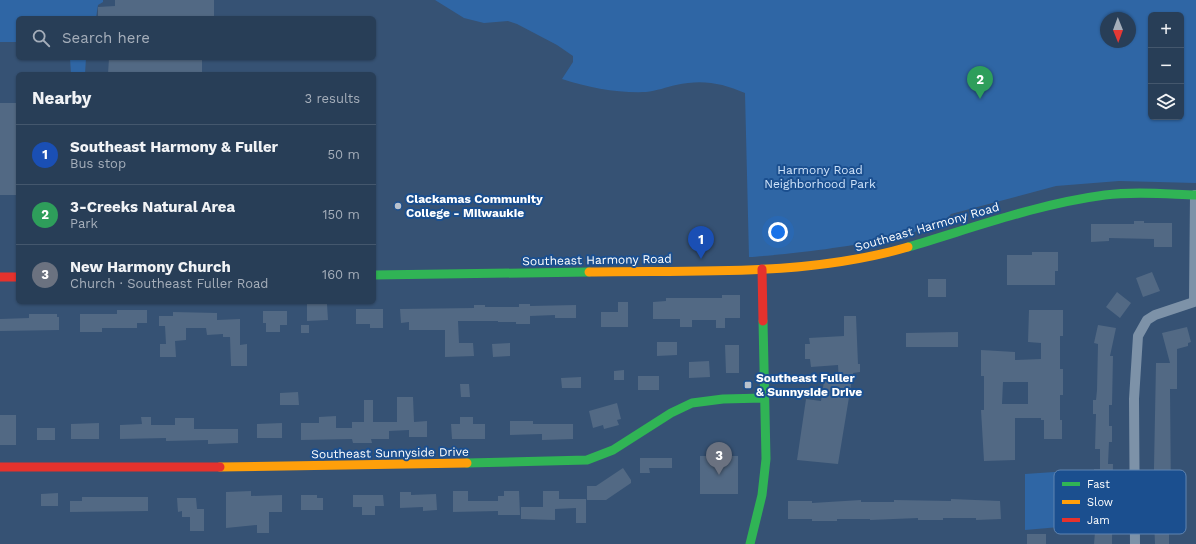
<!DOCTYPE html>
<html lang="en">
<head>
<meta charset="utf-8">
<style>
	:root { --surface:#283e57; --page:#344961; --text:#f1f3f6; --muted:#a5aeba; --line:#44576d; --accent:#b9c2ce }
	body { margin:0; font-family:"Work Sans",sans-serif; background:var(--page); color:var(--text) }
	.controls { position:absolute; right:12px; top:12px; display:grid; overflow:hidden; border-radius:6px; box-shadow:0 1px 3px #0004 }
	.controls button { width:36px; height:36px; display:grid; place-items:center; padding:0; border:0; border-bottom:1px solid var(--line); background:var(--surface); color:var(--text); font:20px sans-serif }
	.compass { position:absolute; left:1100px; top:12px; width:36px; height:36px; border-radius:50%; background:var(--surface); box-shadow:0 1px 3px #0004; rotate:179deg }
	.you { position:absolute; left:778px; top:232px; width:14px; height:14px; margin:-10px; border:3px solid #fff; border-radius:50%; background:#1a73e8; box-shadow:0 0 0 6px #1a73e833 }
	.badge { display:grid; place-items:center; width:26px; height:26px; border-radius:50%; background:var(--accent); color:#fff; font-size:13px; font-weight:700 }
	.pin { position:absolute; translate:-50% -33px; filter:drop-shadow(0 1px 2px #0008) }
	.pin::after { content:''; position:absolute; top:21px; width:14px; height:12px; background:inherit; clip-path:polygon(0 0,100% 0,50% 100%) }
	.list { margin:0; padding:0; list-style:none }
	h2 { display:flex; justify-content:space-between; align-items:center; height:52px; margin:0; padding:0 16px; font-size:17px }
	h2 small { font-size:13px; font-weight:400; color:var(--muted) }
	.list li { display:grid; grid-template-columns:26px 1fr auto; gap:12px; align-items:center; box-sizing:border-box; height:60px; padding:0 16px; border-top:1px solid var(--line) }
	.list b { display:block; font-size:15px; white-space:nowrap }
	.list p { margin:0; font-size:13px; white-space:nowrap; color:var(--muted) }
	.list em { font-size:13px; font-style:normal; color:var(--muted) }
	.icon { flex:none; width:22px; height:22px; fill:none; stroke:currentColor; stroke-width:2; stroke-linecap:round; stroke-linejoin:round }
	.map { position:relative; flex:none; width:1196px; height:544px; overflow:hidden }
	.search { position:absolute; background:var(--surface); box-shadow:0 1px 3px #0004; left:16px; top:16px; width:360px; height:44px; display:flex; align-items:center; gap:10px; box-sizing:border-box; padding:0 14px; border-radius:6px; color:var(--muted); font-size:15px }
	.panel { position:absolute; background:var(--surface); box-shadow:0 1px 3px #0004; left:16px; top:72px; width:360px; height:232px; border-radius:6px }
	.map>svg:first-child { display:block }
	.green { fill:#2f66a5; fill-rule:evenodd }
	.building { fill:#526984; fill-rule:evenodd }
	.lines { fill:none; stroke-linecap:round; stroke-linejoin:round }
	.street { stroke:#7d92a8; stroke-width:10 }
	.fast { stroke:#30b455; stroke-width:9 }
	.slow { stroke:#ff9f0a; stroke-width:9 }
	.jam { stroke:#e5322d; stroke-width:9 }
	.poi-dot { fill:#b9c2ce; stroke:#1b4f8f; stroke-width:1.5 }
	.labels { text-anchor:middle; stroke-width:4; stroke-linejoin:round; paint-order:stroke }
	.park-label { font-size:12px; fill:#cfe3fa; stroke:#1b4f8f }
	.poi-label { font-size:12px; font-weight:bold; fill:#fff; stroke:#1b4f8f; text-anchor:start }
	.street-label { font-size:12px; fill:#fff; stroke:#1b4f8f }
	.key { fill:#1b4f8f; stroke:#5f84b1; stroke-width:1 }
	.key-label { font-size:11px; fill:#fff }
</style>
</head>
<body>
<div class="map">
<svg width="1196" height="544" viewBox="0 0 1196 544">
	<rect width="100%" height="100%" fill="#365274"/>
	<!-- green -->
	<path class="green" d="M0 0H103V2L98 5 96 18H18V42H0Z
		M435 0H1196V183L1119 181 1056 186 951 214C931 240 786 255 749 257L745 93C722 83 702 79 676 85 667 87 656 91 646 92 617 93 590 88 562 79L573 62V56L557 45 517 24 508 21 484 23 464 18ZM1151 15H1181V117H1151ZM1106 18H1130V42H1106Z
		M70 58H86L85 74H71Z
		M1069 471 1071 526 1025 530V474Z"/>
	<!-- building -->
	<path class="building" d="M115 0H214V18H98V7L115 6Z
		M109 58H202V74H108Z
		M0 103H18V195H0Z
		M1134 221H1144V223H1172V247H1154V239L1109 238V241L1091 242V224H1134Z
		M1032 252H1058V271H1055V285H1007V255H1032Z
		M1152 272 1160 291 1143 297 1136 278Z
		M928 279H946V297H928Z
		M1117 292 1131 303 1120 318 1106 307Z
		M722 295H740V318H725V328H716V320H692V327H680V319H653V302L666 301V298H722Z
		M618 302H628V327H601V312H618Z
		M307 304H327L328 320 307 321Z
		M519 304H530V306L576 305V318H555V315L530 316V324H516V322H498V321H458L459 343H473L474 356 445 357V330H409V322L401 323 400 309 474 308V305H485V307H519Z
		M356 309H383V328H370V324H356Z
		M117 310H147V323H137V328H102V332H80V314H117Z
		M1029 310H1063V336H1060V369H1063V395H1060V420H1062V439H1044V420H1041V418H1015V460L984 461 981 410H984V376H981V350L1015 352V360L1041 359V343L1028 342ZM1003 382H1028V404H1002Z
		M263 311H287V325H280V332H266V323H263Z
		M173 312 217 313V320L240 319V345L247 344V366H231L230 337H223V334L207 335 206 328H186V340L175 341 176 357H160V344H166L165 326H159V316H173Z
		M29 314H57V317H59V330L0 331V319L29 318Z
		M844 316H856L858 364H860V372L853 373 838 464 797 460 806 399 821 401 824 381 839 383 838 365 811 367 810 359H805V344H810L809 338 844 336Z
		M301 325H309V333H301Z
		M1098 325 1116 328 1110 356H1113L1112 405H1109V426H1112V442H1109L1108 464H1113L1112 544H1094L1095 532H1099L1098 516H1094V469H1100V449H1095L1096 414H1093V400H1096L1097 390 1098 344 1094 343Z
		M1187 327 1191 342 1188 343V346L1177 349V389H1170L1171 498H1175L1174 520H1169V544H1155L1154 519H1153L1156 363H1170L1162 333Z
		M958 332V347H906V333Z
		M657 342H677V355L657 356Z
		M510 343V356L493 357 492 344Z
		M725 345H739V373H726Z
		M709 361 710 377 689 378V362Z
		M624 370V380H614V371Z
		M638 376H659V390H638Z
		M581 377V388H562L561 378Z
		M460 384H469L470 397H461Z
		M298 392 299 405H280V393Z
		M397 397H413L414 422 427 421V437H409V430L389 431V439H371L372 443H353L352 439 301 440V423H319V417L336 416V428H352V422H364V400H373V422H397Z
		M617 403 621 419 617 420 619 425 604 429 603 425 593 428 589 411Z
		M0 415H16V445H0Z
		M141 417H151V425H175V418H194V429H238V443L208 444V440L166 441V438L120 439V425L142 424Z
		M460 417H473V424H485V439H452L451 424H460Z
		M510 421H533V424H573V439L542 440V434L510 435Z
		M99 423V439H71V424Z
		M282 423V438H257V424Z
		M37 428H55V440H37Z
		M700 456H738V494H700Z
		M640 458H672V468H649L650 473H640Z
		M623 468 631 480V483L606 500H587V486H596Z
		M251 491V496L282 495V512H269V533H257V525L226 528V492Z
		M453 491H468V501H498V496H504V491H519L520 515H498V511L453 512Z
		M543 491H559V499H586V523H576V508L555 509V520L521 519V507H543Z
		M400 492H411V495L436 494 437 510 423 511V507L400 508Z
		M58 493V506H41V494Z
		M301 495H317V498H323V510H301Z
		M353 495H383L384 506H375V515H362V507H353Z
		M82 497H148V511L70 512V501H82Z
		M177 498H196L197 509H204V531H190V517H182V511L178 512Z
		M951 499 1000 501 1001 519 976 520V518H943V520H918V518L870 520V519H837V521H812V519H788V501H812V503L861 500V502H894V500L951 501Z
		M1027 534H1046V544H1027Z"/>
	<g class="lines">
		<!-- street -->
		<path class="street" d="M1194 302 1195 195
			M1135 544 1134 399 1138 336 1147 320 1155 315 1194 302"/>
		<!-- fast -->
		<path class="fast" d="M908 247C973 228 1037 204 1105 195 1135 191 1166 194 1196 195
			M374 275 589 272
			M467 463 587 460 613 450 671 413 692 403 723 399 764 398
			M750 544 762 495 766 459 763 321"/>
		<!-- slow -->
		<path class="slow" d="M589 272C695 270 805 277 908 247
			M220 467 467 463"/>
		<!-- jam -->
		<path class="jam" d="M762 269 763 321
			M0 277H18
			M0 467H220"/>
	</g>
	<!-- markers -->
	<g class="poi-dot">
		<circle cx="398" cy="206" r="4"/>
		<rect x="744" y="381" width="8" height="8" rx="2"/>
	</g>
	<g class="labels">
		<!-- park labels -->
		<g class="park-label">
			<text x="820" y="174">Harmony Road<tspan x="820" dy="14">Neighborhood Park</tspan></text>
		</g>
		<!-- poi labels -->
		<g class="poi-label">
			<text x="406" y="203">Clackamas Community<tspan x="406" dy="14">College - Milwaukie</tspan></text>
			<text x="756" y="382">Southeast Fuller<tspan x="756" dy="14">&amp; Sunnyside Drive</tspan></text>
		</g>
		<!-- street labels -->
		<g class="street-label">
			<text transform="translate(927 227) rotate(-16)" y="4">Southeast Harmony Road</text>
			<text transform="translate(597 260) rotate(-1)" y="4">Southeast Harmony Road</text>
			<text transform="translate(390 453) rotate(-1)" y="4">Southeast Sunnyside Drive</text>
		</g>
	</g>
	<!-- legend -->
	<rect x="1054" y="470" width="132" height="64" rx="6" class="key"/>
	<rect x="1062" y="482" width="18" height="4" fill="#30b455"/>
	<rect x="1062" y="500" width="18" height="4" fill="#ff9f0a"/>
	<rect x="1062" y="518" width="18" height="4" fill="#e5322d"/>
	<g class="key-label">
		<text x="1087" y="488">Fast</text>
		<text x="1087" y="506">Slow</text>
		<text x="1087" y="524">Jam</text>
	</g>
</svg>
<div class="controls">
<button>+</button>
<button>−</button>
<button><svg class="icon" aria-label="layers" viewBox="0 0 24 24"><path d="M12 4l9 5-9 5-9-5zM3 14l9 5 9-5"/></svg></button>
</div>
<svg class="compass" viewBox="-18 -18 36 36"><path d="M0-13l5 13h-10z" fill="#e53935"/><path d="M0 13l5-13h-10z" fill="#a5aeba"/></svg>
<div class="you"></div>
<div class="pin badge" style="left:701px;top:259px;background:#1a4fb4">1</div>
<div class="pin badge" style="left:980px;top:99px;background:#2e9e5b">2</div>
<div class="pin badge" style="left:719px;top:475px;background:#6b7280">3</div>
<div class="search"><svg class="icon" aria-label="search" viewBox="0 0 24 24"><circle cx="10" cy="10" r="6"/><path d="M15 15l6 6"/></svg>Search here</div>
<section class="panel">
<h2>Nearby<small>3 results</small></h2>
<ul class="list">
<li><span class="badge" style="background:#1a4fb4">1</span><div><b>Southeast Harmony &amp; Fuller</b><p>Bus stop</p></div><em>50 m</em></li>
<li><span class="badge" style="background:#2e9e5b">2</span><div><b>3-Creeks Natural Area</b><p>Park</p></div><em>150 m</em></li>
<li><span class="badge" style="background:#6b7280">3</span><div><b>New Harmony Church</b><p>Church · Southeast Fuller Road</p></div><em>160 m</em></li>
</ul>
</section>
</div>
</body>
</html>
